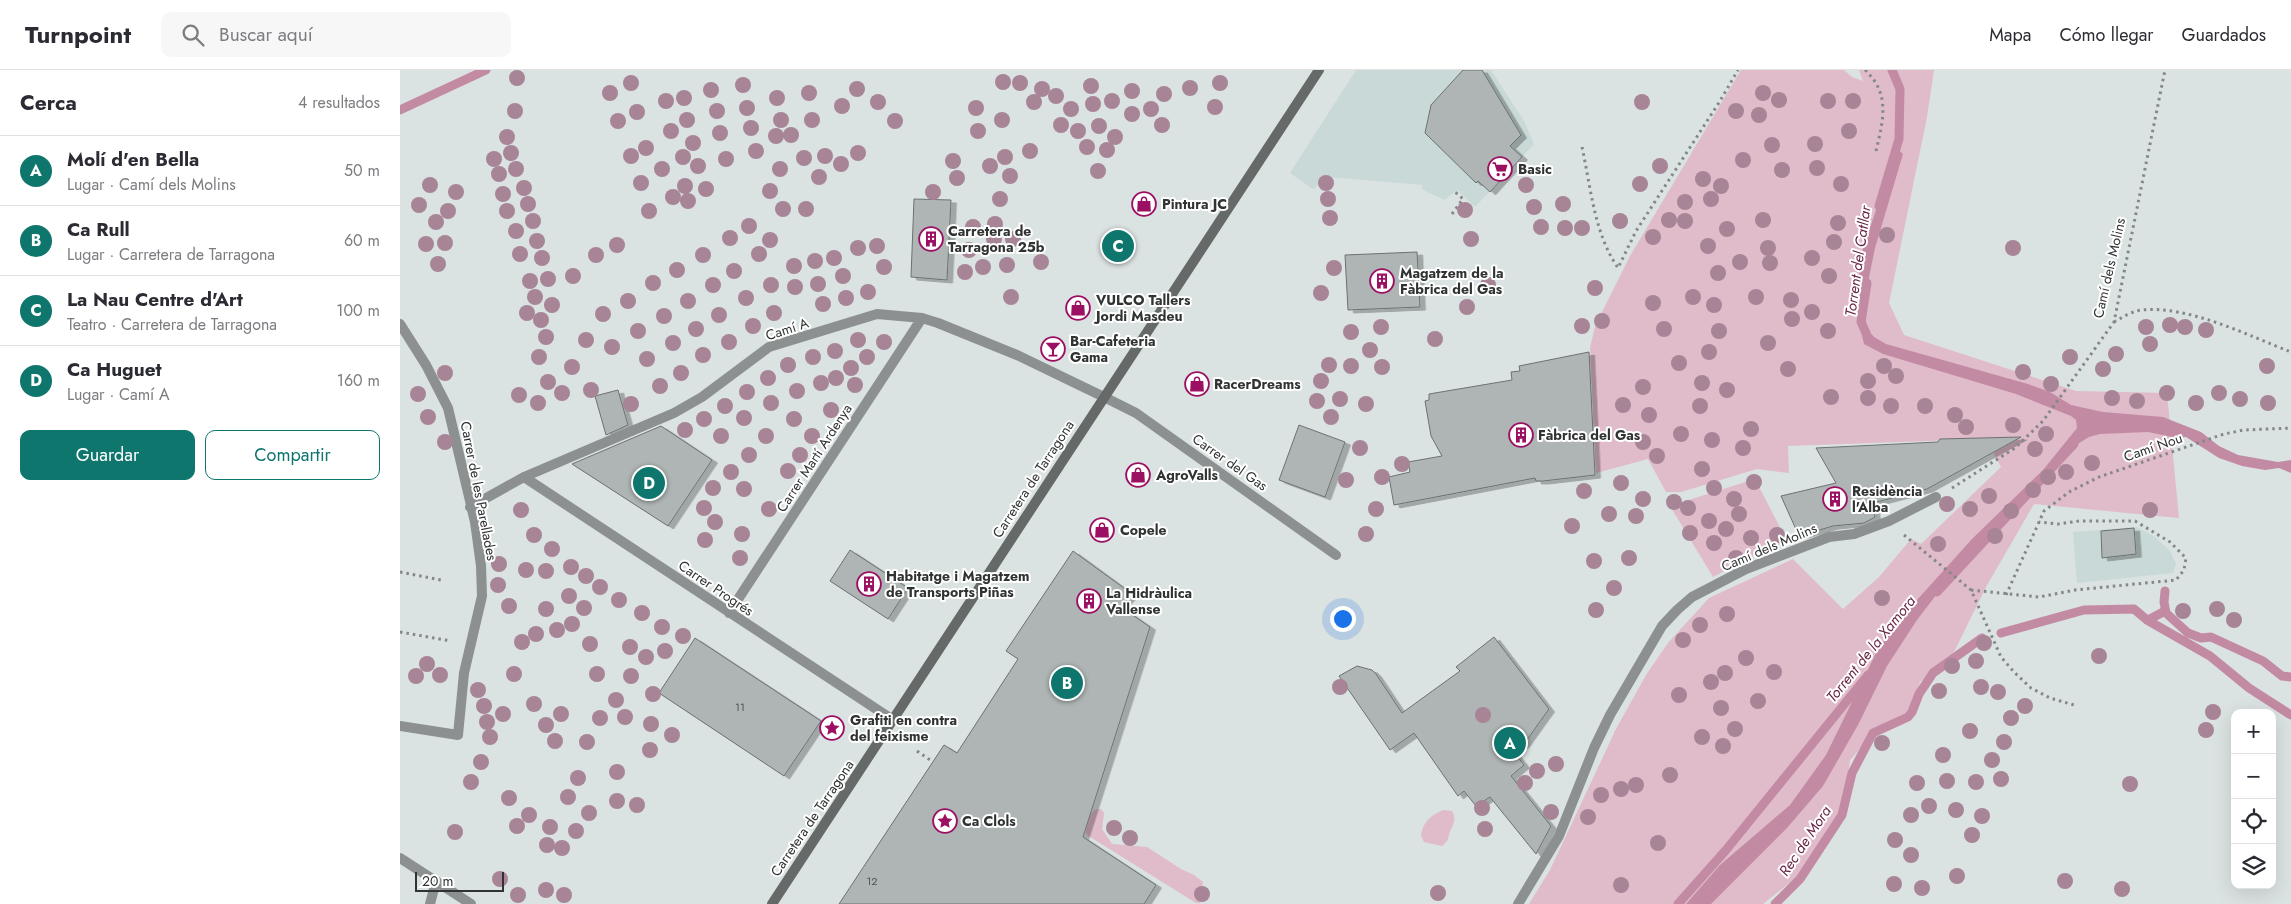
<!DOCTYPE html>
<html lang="es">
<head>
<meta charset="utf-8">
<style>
	:root { --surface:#fff; --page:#f7f7f7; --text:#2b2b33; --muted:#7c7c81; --line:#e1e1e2; --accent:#0f766e }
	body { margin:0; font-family:Jost,sans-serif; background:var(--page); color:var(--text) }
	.controls { position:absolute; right:15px; bottom:15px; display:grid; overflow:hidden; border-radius:10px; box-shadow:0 5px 20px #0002 }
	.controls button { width:45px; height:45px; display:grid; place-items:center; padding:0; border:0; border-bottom:1px solid var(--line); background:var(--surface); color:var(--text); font:25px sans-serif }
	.scale { position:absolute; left:15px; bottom:12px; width:89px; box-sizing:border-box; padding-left:5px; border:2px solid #313333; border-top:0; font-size:14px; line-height:18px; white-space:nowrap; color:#313333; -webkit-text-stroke:4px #fff; paint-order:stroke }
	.you { position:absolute; left:942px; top:548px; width:18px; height:18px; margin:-12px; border:4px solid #fff; border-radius:50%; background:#1a73e8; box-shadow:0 0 0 8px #1a73e833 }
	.badge { display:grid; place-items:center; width:32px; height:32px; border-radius:50%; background:var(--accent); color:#fff; font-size:16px; font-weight:700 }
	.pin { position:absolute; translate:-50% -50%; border:2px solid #fff; box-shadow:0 1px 5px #0006 }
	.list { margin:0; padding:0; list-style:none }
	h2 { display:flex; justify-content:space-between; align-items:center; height:65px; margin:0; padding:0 20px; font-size:21px }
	h2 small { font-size:16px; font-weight:400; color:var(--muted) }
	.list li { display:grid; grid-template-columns:32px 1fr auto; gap:15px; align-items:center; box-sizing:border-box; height:70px; padding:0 20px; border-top:1px solid var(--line) }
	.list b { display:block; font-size:19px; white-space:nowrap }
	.list p { margin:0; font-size:16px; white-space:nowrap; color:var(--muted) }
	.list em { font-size:16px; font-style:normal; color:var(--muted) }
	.actions { display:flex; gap:10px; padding:15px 20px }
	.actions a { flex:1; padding:11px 0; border:1px solid var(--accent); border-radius:10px; text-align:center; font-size:18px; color:var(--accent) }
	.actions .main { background:var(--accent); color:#fff }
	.icon { flex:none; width:28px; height:28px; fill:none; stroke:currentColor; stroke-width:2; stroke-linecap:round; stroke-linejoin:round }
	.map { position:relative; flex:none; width:1891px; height:834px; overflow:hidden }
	header { display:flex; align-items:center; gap:30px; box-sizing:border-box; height:70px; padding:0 25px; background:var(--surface); border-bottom:1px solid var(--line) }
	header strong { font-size:24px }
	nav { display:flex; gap:28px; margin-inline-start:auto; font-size:18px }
	.search { width:350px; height:45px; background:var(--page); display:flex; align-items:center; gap:12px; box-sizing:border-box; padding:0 18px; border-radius:10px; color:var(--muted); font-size:19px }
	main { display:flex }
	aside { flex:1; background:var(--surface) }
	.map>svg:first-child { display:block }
	.built { fill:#c8d9d7 }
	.green { fill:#e0bbca }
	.water { fill:#c38ba3 }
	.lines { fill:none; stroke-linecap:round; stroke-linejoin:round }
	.stream { stroke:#c38ba3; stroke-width:9 }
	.building { fill:#aeb5b4; stroke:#6b7271; filter:url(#shadow) }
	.path { stroke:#828787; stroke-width:3; stroke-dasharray:2.5 4; stroke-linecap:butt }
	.service { stroke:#8d9090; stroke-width:10 }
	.pedestrian { stroke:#8d9090; stroke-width:10 }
	.minor { stroke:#8d9090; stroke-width:10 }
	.secondary { stroke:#656a69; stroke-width:10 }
	.tree { fill:#a78496 }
	.labels { text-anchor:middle; stroke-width:4; stroke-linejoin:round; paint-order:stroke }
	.number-label { font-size:11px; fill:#505453 }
	.poi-label { font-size:14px; font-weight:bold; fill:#313333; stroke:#fff; text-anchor:start }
	.street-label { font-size:14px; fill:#313333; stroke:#fff }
	.water-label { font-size:15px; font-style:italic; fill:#6a2648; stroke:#fff }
</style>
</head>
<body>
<header>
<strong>Turnpoint</strong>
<div class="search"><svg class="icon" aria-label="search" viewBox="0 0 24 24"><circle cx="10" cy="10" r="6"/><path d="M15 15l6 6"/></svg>Buscar aquí</div>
<nav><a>Mapa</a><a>Cómo llegar</a><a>Guardados</a></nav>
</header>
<main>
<aside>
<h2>Cerca<small>4 resultados</small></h2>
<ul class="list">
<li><span class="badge">A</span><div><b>Molí d'en Bella</b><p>Lugar · Camí dels Molins</p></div><em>50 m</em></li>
<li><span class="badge">B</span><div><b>Ca Rull</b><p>Lugar · Carretera de Tarragona</p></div><em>60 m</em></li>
<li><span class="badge">C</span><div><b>La Nau Centre d'Art</b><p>Teatro · Carretera de Tarragona</p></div><em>100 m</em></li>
<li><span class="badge">D</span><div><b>Ca Huguet</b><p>Lugar · Camí A</p></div><em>160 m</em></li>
</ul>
<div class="actions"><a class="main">Guardar</a><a>Compartir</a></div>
</aside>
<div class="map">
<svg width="1891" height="834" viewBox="0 0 1891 834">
	<defs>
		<filter id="shadow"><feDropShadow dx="5.5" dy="3" stdDeviation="0" flood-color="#0004"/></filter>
	</defs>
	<rect width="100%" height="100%" fill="#dbe2e2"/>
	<!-- built -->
	<path class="built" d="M956 0H1091L1124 51 1134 74 1075 137 1057 120 1045 130 1027 122 1021 118 1023 115 928 107 913 119 890 103Z
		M1737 457 1755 467 1770 481 1776 494 1773 503 1677 513 1673 462Z"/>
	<!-- green -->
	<path class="green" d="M1341 0H1444L1452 7 1463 11 1459 0H1534L1527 47 1489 233 1504 265 1676 321 1767 323 1779 448 1634 434 1586 517 1554 582 1520 612 1509 646 1477 660 1450 690 1444 734 1426 767 1399 805 1363 834H1129L1150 800 1216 659 1246 605 1268 573 1309 528 1393 489 1443 539 1479 507 1511 469 1521 474 1601 397 1586 369 1388 376 1389 403 1357 399 1281 422H1266L1248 389 1196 403 1190 278 1195 256 1230 186Z
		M1355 409 1387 471 1362 481 1313 507 1270 436Z
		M697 739H701L704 743 702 759 712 774 747 777 781 799 794 805 803 812 800 833H796L687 765C683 754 687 745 697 739Z
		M1043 740 1052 741C1059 753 1048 759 1048 770L1042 776 1024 772 1021 766C1022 753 1031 745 1043 740Z"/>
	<!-- water -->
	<path class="water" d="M1496 78 1503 84 1475 178 1464 232V244L1468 260 1474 267 1486 274 1628 314 1650 322 1671 335 1703 342 1763 347 1801 362 1819 376 1838 385 1878 392 1891 390V403L1879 398 1865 400 1842 396 1819 388 1786 367 1777 368 1748 362 1700 364 1689 367 1676 375 1639 407 1577 473 1556 499 1517 550 1487 596 1458 655 1423 716 1387 758 1311 834H1286L1320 795 1390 735 1426 685 1476 583 1498 551 1572 469 1643 400 1677 358 1676 350 1671 346 1616 324 1483 284 1464 274 1461 261 1459 191 1478 134 1489 111Z"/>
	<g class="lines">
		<!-- stream -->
		<path class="stream" d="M0 40 86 0
			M1479 136 1499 69 1500 19 1492 0
			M1466 263 1461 252 1467 213
			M1765 521 1764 532 1766 543 1788 563 1801 568 1811 567 1863 591 1882 606 1891 607
			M1537 522 1674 374
			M1748 550 1765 541
			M1601 563 1684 540 1734 539 1747 550 1810 586 1849 618 1891 645
			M1278 834 1326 780 1468 605
			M1375 834 1400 809 1442 745 1452 703 1473 663 1508 647 1512 642 1519 624 1533 603 1582 568"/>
	</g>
	<!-- building -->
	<path class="building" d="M1063 0H1082L1121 65 1110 76 1122 87 1090 122 1078 111 1076 113 1025 63 1031 35Z
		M514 129 551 130 547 210 511 207Z
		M1017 182 1020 237 948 240 945 185Z
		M1189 282 1195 405 1143 411H1136L1135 408 994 435 989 407 1010 402 1008 392 1042 386 1031 366 1025 331 1029 330V324L1112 310 1111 302 1120 301 1119 296Z
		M218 320 228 355 206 365 195 326Z
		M899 355 945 372 925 427 879 410Z
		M261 356 312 390 268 456 172 394Z
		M1621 367 1527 419 1473 433 1475 447 1464 453 1433 456 1399 466 1381 426 1436 413 1416 378 1538 372 1540 369Z
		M1734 458 1736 484 1702 488 1701 461Z
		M450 480 508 518 488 549 430 511Z
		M673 481 732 524 721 537 750 557 683 767 756 815 744 834H439L544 675 557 683 618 589 606 581Z
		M1094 567 1149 639 1124 674 1114 682 1124 695 1111 706 1151 756 1136 784 1090 727 1076 736 1064 721 1058 726 1014 663 990 680 939 606 957 596 972 600 976 604 1002 643 1060 601 1056 597Z
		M295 568 421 651 384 706 259 623Z"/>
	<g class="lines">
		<!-- path -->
		<path class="path" d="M1465 0C1491 24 1483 51 1476 81
			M1182 77C1191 118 1194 163 1218 198L1236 161 1320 31 1338 0
			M1052 144 1063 129 1054 121
			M1714 252C1723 247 1732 241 1742 240 1788 235 1849 266 1891 282
			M1552 418 1615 378 1643 351 1714 252 1765 0
			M1504 465 1571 520 1601 587 1614 602 1631 618 1650 628 1674 635
			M0 502 41 510
			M1571 520 1639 527 1675 520 1776 510 1784 500 1786 488 1770 472 1735 451H1679L1658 454 1639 452
			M1606 525 1644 441 1669 422 1699 407 1824 364 1844 360 1891 358
			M0 562 51 571
			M517 681 533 692"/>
		<!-- service -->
		<path class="service" d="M704 327 736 343 936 485"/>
		<!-- pedestrian -->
		<path class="pedestrian" d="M30 834 36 811"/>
		<!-- minor -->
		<path class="minor" d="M0 254 26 295 48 338 75 452 81 496 82 526 64 603 58 665 0 656
			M124 407 493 650
			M70 437 124 407 274 343 302 327 369 277 477 244 522 248 538 253 617 285 704 327
			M329 543 522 248
			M0 788 71 834
			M1118 834 1159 766 1194 678 1210 645 1262 556 1277 540 1292 527 1346 499 1429 467 1454 464 1489 451 1536 427"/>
		<!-- secondary -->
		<path class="secondary" d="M372 834 919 0"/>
	</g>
	<!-- trees -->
	<g class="tree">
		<circle cx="117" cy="8" r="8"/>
		<circle cx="603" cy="12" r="8"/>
		<circle cx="231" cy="13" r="8"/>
		<circle cx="620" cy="13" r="8"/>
		<circle cx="820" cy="13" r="8"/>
		<circle cx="343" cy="15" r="8"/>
		<circle cx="691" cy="16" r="8"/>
		<circle cx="790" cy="18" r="8"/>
		<circle cx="457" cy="19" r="8"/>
		<circle cx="642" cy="19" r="8"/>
		<circle cx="311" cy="20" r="8"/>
		<circle cx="732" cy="21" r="8"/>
		<circle cx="210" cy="23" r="8"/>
		<circle cx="409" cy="23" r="8"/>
		<circle cx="1363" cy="23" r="8"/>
		<circle cx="764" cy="24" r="8"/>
		<circle cx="656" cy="26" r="8"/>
		<circle cx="284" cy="28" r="8"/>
		<circle cx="377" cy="28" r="8"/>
		<circle cx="1379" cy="30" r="8"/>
		<circle cx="266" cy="31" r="8"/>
		<circle cx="712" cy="31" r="8"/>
		<circle cx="1428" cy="31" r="8"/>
		<circle cx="1453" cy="31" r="8"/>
		<circle cx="478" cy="32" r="8"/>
		<circle cx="634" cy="32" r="8"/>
		<circle cx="1242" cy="32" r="8"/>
		<circle cx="693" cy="34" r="8"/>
		<circle cx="442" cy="36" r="8"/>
		<circle cx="815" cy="37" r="8"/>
		<circle cx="347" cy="38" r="8"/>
		<circle cx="576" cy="38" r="8"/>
		<circle cx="671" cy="39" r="8"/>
		<circle cx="751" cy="39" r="8"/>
		<circle cx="115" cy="41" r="8"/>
		<circle cx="317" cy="41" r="8"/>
		<circle cx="1336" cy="41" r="8"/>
		<circle cx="237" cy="42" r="8"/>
		<circle cx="732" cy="44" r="8"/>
		<circle cx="1359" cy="45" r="8"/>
		<circle cx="287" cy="50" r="8"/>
		<circle cx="381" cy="50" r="8"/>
		<circle cx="412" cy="50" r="8"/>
		<circle cx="602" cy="50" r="8"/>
		<circle cx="218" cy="51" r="8"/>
		<circle cx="495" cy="51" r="8"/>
		<circle cx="661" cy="55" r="8"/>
		<circle cx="762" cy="55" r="8"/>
		<circle cx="699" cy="56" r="8"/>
		<circle cx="351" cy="58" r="8"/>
		<circle cx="271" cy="61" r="8"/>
		<circle cx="578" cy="61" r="8"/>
		<circle cx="678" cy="61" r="8"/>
		<circle cx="1449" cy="61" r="8"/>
		<circle cx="320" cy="63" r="8"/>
		<circle cx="391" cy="65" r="8"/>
		<circle cx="376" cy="66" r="8"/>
		<circle cx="107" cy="67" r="8"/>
		<circle cx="715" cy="67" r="8"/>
		<circle cx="293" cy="73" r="8"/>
		<circle cx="1415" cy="74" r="8"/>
		<circle cx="1372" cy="75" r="8"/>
		<circle cx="687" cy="77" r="8"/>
		<circle cx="246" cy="78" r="8"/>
		<circle cx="707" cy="80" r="8"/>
		<circle cx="356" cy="81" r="8"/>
		<circle cx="630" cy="81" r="8"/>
		<circle cx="111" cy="83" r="8"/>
		<circle cx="458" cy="83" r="8"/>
		<circle cx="231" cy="86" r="8"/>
		<circle cx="425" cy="86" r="8"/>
		<circle cx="283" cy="87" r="8"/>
		<circle cx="605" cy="87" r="8"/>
		<circle cx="404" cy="88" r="8"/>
		<circle cx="94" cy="89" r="8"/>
		<circle cx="326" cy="89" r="8"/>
		<circle cx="1343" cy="90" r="8"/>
		<circle cx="553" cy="91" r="8"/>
		<circle cx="441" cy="94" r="8"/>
		<circle cx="298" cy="96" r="8"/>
		<circle cx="590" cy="96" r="8"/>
		<circle cx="1260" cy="96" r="8"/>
		<circle cx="1417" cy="98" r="8"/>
		<circle cx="116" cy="99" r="8"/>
		<circle cx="262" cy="99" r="8"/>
		<circle cx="380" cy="99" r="8"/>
		<circle cx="1382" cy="100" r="8"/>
		<circle cx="698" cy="101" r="8"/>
		<circle cx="99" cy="104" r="8"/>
		<circle cx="610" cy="106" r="8"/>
		<circle cx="419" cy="107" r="8"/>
		<circle cx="557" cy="108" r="8"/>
		<circle cx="1303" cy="109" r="8"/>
		<circle cx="241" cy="113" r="8"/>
		<circle cx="926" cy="113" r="8"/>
		<circle cx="1240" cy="114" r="8"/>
		<circle cx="1441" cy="114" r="8"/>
		<circle cx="30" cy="115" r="8"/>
		<circle cx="1126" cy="115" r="8"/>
		<circle cx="285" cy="116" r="8"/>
		<circle cx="1321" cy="116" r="8"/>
		<circle cx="124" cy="118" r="8"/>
		<circle cx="306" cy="119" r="8"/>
		<circle cx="370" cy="121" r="8"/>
		<circle cx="56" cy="122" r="8"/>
		<circle cx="533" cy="122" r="8"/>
		<circle cx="103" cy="124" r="8"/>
		<circle cx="273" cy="127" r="8"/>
		<circle cx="600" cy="129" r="8"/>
		<circle cx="928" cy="129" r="8"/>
		<circle cx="1311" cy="129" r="8"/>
		<circle cx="288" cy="131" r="8"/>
		<circle cx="1285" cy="132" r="8"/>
		<circle cx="128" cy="134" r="8"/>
		<circle cx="1163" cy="134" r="8"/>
		<circle cx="19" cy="135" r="8"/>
		<circle cx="1134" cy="137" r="8"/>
		<circle cx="383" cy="139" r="8"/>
		<circle cx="406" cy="139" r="8"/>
		<circle cx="1065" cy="140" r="8"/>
		<circle cx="48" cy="141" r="8"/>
		<circle cx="107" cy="141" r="8"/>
		<circle cx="249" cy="141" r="8"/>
		<circle cx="930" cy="148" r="8"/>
		<circle cx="1269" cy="150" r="8"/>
		<circle cx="1363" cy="150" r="8"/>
		<circle cx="133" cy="151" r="8"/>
		<circle cx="1220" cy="151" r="8"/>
		<circle cx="1285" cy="151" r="8"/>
		<circle cx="36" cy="152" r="8"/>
		<circle cx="1438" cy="153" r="8"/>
		<circle cx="595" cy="154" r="8"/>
		<circle cx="349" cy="156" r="8"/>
		<circle cx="573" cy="157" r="8"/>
		<circle cx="1141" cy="157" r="8"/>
		<circle cx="1165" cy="158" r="8"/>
		<circle cx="1182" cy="158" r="8"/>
		<circle cx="1327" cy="159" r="8"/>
		<circle cx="116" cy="161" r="8"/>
		<circle cx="1487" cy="165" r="8"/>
		<circle cx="1253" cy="167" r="8"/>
		<circle cx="330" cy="168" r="8"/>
		<circle cx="594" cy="169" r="8"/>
		<circle cx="613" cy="169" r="8"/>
		<circle cx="1071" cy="169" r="8"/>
		<circle cx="370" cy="170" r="8"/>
		<circle cx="137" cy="171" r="8"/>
		<circle cx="1434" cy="172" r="8"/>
		<circle cx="45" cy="173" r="8"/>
		<circle cx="26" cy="174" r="8"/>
		<circle cx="217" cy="175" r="8"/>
		<circle cx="477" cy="176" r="8"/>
		<circle cx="1308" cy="176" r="8"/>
		<circle cx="458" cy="178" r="8"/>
		<circle cx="1368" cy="178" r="8"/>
		<circle cx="1613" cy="178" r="8"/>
		<circle cx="569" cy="180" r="8"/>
		<circle cx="120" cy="184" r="8"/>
		<circle cx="359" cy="184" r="8"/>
		<circle cx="196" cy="185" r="8"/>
		<circle cx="303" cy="185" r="8"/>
		<circle cx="142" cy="188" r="8"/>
		<circle cx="434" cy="188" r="8"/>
		<circle cx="1412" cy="188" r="8"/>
		<circle cx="415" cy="191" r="8"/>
		<circle cx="641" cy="192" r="8"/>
		<circle cx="1340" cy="192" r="8"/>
		<circle cx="1370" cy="193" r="8"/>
		<circle cx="38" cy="194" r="8"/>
		<circle cx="607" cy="195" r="8"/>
		<circle cx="394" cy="196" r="8"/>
		<circle cx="484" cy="197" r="8"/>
		<circle cx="583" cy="197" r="8"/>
		<circle cx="934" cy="198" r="8"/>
		<circle cx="277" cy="200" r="8"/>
		<circle cx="334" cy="201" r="8"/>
		<circle cx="565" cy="202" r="8"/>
		<circle cx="1318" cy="203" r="8"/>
		<circle cx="173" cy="206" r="8"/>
		<circle cx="443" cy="206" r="8"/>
		<circle cx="1429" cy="206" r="8"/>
		<circle cx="148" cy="209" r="8"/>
		<circle cx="130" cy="211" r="8"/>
		<circle cx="253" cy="213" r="8"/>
		<circle cx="418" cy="214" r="8"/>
		<circle cx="313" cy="215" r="8"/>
		<circle cx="371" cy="215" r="8"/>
		<circle cx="1088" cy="215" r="8"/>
		<circle cx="395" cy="217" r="8"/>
		<circle cx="1195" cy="218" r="8"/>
		<circle cx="468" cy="222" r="8"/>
		<circle cx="921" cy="223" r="8"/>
		<circle cx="135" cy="227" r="8"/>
		<circle cx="611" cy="227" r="8"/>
		<circle cx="1293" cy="227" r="8"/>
		<circle cx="1356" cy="227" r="8"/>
		<circle cx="346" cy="228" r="8"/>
		<circle cx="446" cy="228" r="8"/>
		<circle cx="1391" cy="230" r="8"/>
		<circle cx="228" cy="231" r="8"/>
		<circle cx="288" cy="231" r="8"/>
		<circle cx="1253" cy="233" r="8"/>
		<circle cx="423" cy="234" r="8"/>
		<circle cx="152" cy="235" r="8"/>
		<circle cx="1314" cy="235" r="8"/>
		<circle cx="1067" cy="237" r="8"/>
		<circle cx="1412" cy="242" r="8"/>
		<circle cx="127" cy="243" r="8"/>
		<circle cx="374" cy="243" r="8"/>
		<circle cx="203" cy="244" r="8"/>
		<circle cx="319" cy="245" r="8"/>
		<circle cx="264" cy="246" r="8"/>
		<circle cx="1392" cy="249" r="8"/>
		<circle cx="141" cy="250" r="8"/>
		<circle cx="1202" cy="251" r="8"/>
		<circle cx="1770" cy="255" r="8"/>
		<circle cx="353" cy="256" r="8"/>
		<circle cx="1182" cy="256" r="8"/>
		<circle cx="981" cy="257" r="8"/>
		<circle cx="1746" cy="257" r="8"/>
		<circle cx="1785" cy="257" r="8"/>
		<circle cx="296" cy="259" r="8"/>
		<circle cx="1264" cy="259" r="8"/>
		<circle cx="1806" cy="260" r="8"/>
		<circle cx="238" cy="261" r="8"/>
		<circle cx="1319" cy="261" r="8"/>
		<circle cx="1428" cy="261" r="8"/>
		<circle cx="951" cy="262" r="8"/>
		<circle cx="146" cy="267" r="8"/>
		<circle cx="1035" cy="269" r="8"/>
		<circle cx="186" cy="270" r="8"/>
		<circle cx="458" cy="270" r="8"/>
		<circle cx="329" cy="272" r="8"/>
		<circle cx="484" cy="272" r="8"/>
		<circle cx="273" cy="273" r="8"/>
		<circle cx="1368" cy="273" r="8"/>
		<circle cx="1750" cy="274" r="8"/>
		<circle cx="212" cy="277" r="8"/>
		<circle cx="970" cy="280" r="8"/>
		<circle cx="435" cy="281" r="8"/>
		<circle cx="1309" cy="282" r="8"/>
		<circle cx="1716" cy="284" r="8"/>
		<circle cx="303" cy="285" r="8"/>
		<circle cx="139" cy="287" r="8"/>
		<circle cx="413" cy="287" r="8"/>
		<circle cx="467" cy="287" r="8"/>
		<circle cx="1670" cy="287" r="8"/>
		<circle cx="247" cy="289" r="8"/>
		<circle cx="1279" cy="293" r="8"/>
		<circle cx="388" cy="295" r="8"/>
		<circle cx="929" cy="295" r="8"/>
		<circle cx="951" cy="296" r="8"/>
		<circle cx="1484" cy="296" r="8"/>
		<circle cx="1867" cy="296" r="8"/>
		<circle cx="172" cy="297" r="8"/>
		<circle cx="982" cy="297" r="8"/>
		<circle cx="451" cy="298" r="8"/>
		<circle cx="1388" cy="299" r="8"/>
		<circle cx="1703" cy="299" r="8"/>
		<circle cx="1623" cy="302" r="8"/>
		<circle cx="45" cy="303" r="8"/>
		<circle cx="281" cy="303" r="8"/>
		<circle cx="1496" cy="306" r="8"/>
		<circle cx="368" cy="308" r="8"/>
		<circle cx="436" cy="308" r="8"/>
		<circle cx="921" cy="311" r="8"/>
		<circle cx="1468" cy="311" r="8"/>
		<circle cx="148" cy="312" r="8"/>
		<circle cx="421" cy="313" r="8"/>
		<circle cx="1302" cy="313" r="8"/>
		<circle cx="1651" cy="314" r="8"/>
		<circle cx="455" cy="315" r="8"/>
		<circle cx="260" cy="316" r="8"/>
		<circle cx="1243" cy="317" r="8"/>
		<circle cx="191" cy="320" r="8"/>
		<circle cx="1327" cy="320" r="8"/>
		<circle cx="397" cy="321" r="8"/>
		<circle cx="347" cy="322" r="8"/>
		<circle cx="162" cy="323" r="8"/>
		<circle cx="1767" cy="323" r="8"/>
		<circle cx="1819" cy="323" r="8"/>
		<circle cx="18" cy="324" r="8"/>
		<circle cx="119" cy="325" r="8"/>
		<circle cx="1431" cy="327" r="8"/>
		<circle cx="1468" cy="328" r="8"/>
		<circle cx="1712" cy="328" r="8"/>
		<circle cx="940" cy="329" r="8"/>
		<circle cx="1840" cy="329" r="8"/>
		<circle cx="917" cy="331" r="8"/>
		<circle cx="1737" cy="331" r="8"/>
		<circle cx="138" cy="333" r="8"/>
		<circle cx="371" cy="333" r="8"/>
		<circle cx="1796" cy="333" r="8"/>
		<circle cx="1868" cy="333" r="8"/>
		<circle cx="231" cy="334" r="8"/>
		<circle cx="966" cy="334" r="8"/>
		<circle cx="1223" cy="335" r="8"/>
		<circle cx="325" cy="336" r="8"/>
		<circle cx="1300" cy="336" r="8"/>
		<circle cx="1491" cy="336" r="8"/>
		<circle cx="1525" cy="336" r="8"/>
		<circle cx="431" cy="340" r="8"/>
		<circle cx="1249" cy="345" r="8"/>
		<circle cx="1555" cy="345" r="8"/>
		<circle cx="28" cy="347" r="8"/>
		<circle cx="931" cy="347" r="8"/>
		<circle cx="344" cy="348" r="8"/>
		<circle cx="304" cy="349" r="8"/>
		<circle cx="394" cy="349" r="8"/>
		<circle cx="1613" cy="355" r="8"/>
		<circle cx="1566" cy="357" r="8"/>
		<circle cx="1351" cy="359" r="8"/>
		<circle cx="285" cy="360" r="8"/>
		<circle cx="1281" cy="364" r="8"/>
		<circle cx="1646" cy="364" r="8"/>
		<circle cx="321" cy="366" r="8"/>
		<circle cx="366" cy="366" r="8"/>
		<circle cx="412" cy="366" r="8"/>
		<circle cx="1312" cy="370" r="8"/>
		<circle cx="45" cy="372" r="8"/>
		<circle cx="1243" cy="372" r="8"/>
		<circle cx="960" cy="378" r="8"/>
		<circle cx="1343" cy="378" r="8"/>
		<circle cx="1635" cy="379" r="8"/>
		<circle cx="349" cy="385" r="8"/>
		<circle cx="400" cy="385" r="8"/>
		<circle cx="1257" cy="386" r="8"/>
		<circle cx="1692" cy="393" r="8"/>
		<circle cx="1002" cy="394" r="8"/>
		<circle cx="1302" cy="399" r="8"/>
		<circle cx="388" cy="401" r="8"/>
		<circle cx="331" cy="402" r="8"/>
		<circle cx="1666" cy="402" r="8"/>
		<circle cx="982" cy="407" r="8"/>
		<circle cx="1648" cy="407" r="8"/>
		<circle cx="946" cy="410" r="8"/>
		<circle cx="1354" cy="412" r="8"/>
		<circle cx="1221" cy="413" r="8"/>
		<circle cx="313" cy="418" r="8"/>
		<circle cx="1314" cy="418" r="8"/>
		<circle cx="344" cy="419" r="8"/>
		<circle cx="1633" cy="420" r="8"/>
		<circle cx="1184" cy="421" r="8"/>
		<circle cx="1589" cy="426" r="8"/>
		<circle cx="1243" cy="429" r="8"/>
		<circle cx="1334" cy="429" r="8"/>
		<circle cx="1274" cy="432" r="8"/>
		<circle cx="1547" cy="434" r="8"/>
		<circle cx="304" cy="438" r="8"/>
		<circle cx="1288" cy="438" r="8"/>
		<circle cx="369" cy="439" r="8"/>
		<circle cx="976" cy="439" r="8"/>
		<circle cx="1570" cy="439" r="8"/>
		<circle cx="121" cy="440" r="8"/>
		<circle cx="1750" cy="440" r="8"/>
		<circle cx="1611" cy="441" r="8"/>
		<circle cx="1209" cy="444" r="8"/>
		<circle cx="1339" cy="444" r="8"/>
		<circle cx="1236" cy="446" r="8"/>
		<circle cx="1309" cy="451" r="8"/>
		<circle cx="315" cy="452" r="8"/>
		<circle cx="1172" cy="456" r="8"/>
		<circle cx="1326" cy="459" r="8"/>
		<circle cx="1290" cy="463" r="8"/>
		<circle cx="342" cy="464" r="8"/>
		<circle cx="966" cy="464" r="8"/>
		<circle cx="134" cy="465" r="8"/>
		<circle cx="1377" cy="465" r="8"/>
		<circle cx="1595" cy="466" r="8"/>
		<circle cx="1351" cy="468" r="8"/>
		<circle cx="305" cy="470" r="8"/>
		<circle cx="1314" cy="473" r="8"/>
		<circle cx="1538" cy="474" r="8"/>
		<circle cx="152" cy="479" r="8"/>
		<circle cx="340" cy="488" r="8"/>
		<circle cx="1229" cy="488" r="8"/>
		<circle cx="1336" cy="488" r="8"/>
		<circle cx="1194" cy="491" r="8"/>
		<circle cx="99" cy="494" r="8"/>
		<circle cx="171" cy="497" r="8"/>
		<circle cx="126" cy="500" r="8"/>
		<circle cx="146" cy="501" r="8"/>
		<circle cx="186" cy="506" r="8"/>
		<circle cx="98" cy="515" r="8"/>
		<circle cx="200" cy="517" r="8"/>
		<circle cx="1214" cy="518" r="8"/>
		<circle cx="169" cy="526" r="8"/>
		<circle cx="1482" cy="528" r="8"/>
		<circle cx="219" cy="530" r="8"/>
		<circle cx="109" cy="536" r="8"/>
		<circle cx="184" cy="538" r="8"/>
		<circle cx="146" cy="539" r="8"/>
		<circle cx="1817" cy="539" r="8"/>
		<circle cx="1196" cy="540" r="8"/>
		<circle cx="1783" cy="541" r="8"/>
		<circle cx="242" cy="543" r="8"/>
		<circle cx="1327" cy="544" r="8"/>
		<circle cx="1834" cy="550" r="8"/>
		<circle cx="172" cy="554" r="8"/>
		<circle cx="1300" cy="555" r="8"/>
		<circle cx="262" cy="557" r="8"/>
		<circle cx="157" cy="560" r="8"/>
		<circle cx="136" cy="564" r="8"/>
		<circle cx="283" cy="566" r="8"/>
		<circle cx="1283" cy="570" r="8"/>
		<circle cx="122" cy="572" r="8"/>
		<circle cx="1584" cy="573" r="8"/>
		<circle cx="190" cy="574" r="8"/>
		<circle cx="230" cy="577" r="8"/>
		<circle cx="265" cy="581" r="8"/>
		<circle cx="1699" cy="586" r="8"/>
		<circle cx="246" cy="587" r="8"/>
		<circle cx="1346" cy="588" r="8"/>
		<circle cx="1576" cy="591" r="8"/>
		<circle cx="27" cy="594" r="8"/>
		<circle cx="1552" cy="596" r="8"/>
		<circle cx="1374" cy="602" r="8"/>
		<circle cx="1325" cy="603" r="8"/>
		<circle cx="114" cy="604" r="8"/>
		<circle cx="197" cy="604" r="8"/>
		<circle cx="40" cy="605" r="8"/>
		<circle cx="16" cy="606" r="8"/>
		<circle cx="231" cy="606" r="8"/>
		<circle cx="1311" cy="612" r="8"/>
		<circle cx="940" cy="617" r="8"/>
		<circle cx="1581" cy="617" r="8"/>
		<circle cx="78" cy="620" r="8"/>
		<circle cx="1539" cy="621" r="8"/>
		<circle cx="1598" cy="622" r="8"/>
		<circle cx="253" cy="624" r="8"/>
		<circle cx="1279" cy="625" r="8"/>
		<circle cx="216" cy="630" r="8"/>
		<circle cx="1358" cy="631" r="8"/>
		<circle cx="134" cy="634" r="8"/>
		<circle cx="84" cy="636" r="8"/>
		<circle cx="1625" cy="636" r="8"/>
		<circle cx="1321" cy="638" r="8"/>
		<circle cx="1813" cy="642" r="8"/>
		<circle cx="103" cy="644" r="8"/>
		<circle cx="161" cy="644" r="8"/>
		<circle cx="1083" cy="645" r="8"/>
		<circle cx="225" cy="647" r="8"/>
		<circle cx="200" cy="648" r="8"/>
		<circle cx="1611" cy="648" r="8"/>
		<circle cx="87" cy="652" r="8"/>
		<circle cx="251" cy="654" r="8"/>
		<circle cx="146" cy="655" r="8"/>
		<circle cx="1335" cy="659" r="8"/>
		<circle cx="1806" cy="660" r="8"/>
		<circle cx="1570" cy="661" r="8"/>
		<circle cx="272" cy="665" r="8"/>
		<circle cx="90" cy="667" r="8"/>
		<circle cx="1302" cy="667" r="8"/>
		<circle cx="155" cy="671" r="8"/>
		<circle cx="187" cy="672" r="8"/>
		<circle cx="1604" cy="672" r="8"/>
		<circle cx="1482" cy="673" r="8"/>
		<circle cx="1323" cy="676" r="8"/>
		<circle cx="250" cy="680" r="8"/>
		<circle cx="1543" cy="685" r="8"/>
		<circle cx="1592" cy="690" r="8"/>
		<circle cx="81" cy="692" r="8"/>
		<circle cx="1156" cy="694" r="8"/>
		<circle cx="1137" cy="701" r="8"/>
		<circle cx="217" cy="702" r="8"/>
		<circle cx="1270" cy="705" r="8"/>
		<circle cx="178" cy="708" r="8"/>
		<circle cx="1601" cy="709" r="8"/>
		<circle cx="1547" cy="711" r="8"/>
		<circle cx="71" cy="712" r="8"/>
		<circle cx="1576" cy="712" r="8"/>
		<circle cx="1125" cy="713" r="8"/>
		<circle cx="1517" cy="713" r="8"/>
		<circle cx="1730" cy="714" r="8"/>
		<circle cx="1236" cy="715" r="8"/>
		<circle cx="1221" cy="719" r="8"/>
		<circle cx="1201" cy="725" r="8"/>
		<circle cx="168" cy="727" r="8"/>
		<circle cx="109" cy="728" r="8"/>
		<circle cx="217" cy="731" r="8"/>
		<circle cx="237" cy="735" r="8"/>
		<circle cx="1529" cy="736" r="8"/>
		<circle cx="1082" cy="738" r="8"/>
		<circle cx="1556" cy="740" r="8"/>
		<circle cx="1151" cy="742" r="8"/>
		<circle cx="189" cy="743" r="8"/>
		<circle cx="129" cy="745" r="8"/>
		<circle cx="1511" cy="745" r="8"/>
		<circle cx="1582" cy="746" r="8"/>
		<circle cx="1188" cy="747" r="8"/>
		<circle cx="117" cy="756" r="8"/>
		<circle cx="150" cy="757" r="8"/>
		<circle cx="714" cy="758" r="8"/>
		<circle cx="1085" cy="759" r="8"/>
		<circle cx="176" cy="761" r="8"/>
		<circle cx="55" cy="762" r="8"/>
		<circle cx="1572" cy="765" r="8"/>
		<circle cx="730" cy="768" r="8"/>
		<circle cx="1495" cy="770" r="8"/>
		<circle cx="1258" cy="773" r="8"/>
		<circle cx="147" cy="775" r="8"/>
		<circle cx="162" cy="778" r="8"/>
		<circle cx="1511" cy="785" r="8"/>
		<circle cx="1557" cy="806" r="8"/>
		<circle cx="100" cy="809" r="8"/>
		<circle cx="1665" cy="811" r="8"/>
		<circle cx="1494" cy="814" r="8"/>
		<circle cx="1221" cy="815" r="8"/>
		<circle cx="1522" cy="818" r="8"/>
		<circle cx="1722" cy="819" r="8"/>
		<circle cx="146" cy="820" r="8"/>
		<circle cx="1038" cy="823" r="8"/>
		<circle cx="802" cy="824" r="8"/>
		<circle cx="118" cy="825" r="8"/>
		<circle cx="164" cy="825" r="8"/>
	</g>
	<!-- icons -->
	<defs>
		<g id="supermarket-ring" transform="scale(1.25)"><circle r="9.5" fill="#fff" stroke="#9b1062" stroke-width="1.5"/><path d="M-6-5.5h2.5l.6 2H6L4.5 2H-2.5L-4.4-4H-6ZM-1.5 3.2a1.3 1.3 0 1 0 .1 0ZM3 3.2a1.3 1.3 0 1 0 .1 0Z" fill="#9b1062"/></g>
		<g id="shop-ring" transform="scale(1.25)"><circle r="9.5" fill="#fff" stroke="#9b1062" stroke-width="1.5"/><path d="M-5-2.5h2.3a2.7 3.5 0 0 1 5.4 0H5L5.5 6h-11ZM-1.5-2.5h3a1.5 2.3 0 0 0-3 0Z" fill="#9b1062"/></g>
		<g id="building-ring" transform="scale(1.25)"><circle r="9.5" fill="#fff" stroke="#9b1062" stroke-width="1.5"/><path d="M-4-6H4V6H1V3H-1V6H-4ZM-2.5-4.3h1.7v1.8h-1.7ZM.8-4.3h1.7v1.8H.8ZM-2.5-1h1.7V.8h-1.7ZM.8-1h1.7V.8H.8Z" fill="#9b1062"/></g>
		<g id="bar-ring" transform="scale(1.25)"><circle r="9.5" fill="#fff" stroke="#9b1062" stroke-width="1.5"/><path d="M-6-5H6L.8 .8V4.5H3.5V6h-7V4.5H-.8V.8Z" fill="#9b1062"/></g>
		<g id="sight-ring" transform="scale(1.25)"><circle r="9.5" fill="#fff" stroke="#9b1062" stroke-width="1.5"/><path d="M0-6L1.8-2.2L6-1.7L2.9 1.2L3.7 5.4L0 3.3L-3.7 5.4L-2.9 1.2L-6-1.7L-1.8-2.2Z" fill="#9b1062"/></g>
	</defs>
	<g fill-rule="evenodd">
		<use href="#supermarket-ring" x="1100" y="99"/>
		<use href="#shop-ring" x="744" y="134"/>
		<use href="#building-ring" x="531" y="169"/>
		<use href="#building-ring" x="982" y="211"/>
		<use href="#shop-ring" x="678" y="238"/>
		<use href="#bar-ring" x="653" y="279"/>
		<use href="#shop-ring" x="797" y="314"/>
		<use href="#building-ring" x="1121" y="365"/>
		<use href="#shop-ring" x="738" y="405"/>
		<use href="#building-ring" x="1435" y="429"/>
		<use href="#shop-ring" x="702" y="460"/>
		<use href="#building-ring" x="469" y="514"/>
		<use href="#building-ring" x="689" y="531"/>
		<use href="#sight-ring" x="432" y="658"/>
		<use href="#sight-ring" x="545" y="751"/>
	</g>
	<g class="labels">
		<!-- number labels -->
		<g class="number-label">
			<text x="340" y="641">11</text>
			<text x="472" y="815">12</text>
		</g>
		<!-- poi labels -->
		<g class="poi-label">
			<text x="1118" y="104">Basic</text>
			<text x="762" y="139">Pintura JC</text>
			<text x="548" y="166">Carretera de<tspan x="548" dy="16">Tarragona 25b</tspan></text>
			<text x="1000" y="208">Magatzem de la<tspan x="1000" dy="16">Fàbrica del Gas</tspan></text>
			<text x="696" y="235">VULCO Tallers<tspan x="696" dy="16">Jordi Masdeu</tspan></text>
			<text x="670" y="276">Bar-Cafeteria<tspan x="670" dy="16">Gama</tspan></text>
			<text x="814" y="319">RacerDreams</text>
			<text x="1138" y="370">Fàbrica del Gas</text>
			<text x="756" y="410">AgroValls</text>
			<text x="1452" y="426">Residència<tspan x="1452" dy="16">l'Alba</tspan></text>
			<text x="720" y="465">Copele</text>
			<text x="486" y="511">Habitatge i Magatzem<tspan x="486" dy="16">de Transports Piñas</tspan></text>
			<text x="706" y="528">La Hidràulica<tspan x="706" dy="16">Vallense</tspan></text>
			<text x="450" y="655">Grafiti en contra<tspan x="450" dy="16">del feixisme</tspan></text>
			<text x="562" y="756">Ca Clols</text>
		</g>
		<!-- street labels -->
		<g class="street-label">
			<text transform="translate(1709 198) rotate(-77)" y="5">Camí dels Molins</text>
			<text transform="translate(387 259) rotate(-18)" y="5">Camí A</text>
			<text transform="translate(1753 377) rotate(-19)" y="5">Camí Nou</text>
			<text transform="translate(414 388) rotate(-57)" y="5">Carrer Martí Ardenya</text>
			<text transform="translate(830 392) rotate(35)" y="5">Carrer del Gas</text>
			<text transform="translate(633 409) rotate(-57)" y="5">Carretera de Tarragona</text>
			<text transform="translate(79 421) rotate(79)" y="5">Carrer de les Parellades</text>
			<text transform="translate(1369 477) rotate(-23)" y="5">Camí dels Molins</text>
			<text transform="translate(316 518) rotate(34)" y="5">Carrer Progrés</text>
			<text transform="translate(412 748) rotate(-56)" y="5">Carretera de Tarragona</text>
		</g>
		<!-- water labels -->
		<g class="water-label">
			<text transform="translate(1458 191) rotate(-82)" y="5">Torrent del Catllar</text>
			<text transform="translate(1471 579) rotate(-51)" y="5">Torrent de la Xamora</text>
			<text transform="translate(1405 771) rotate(-56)" y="5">Rec de Mora</text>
		</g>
	</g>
</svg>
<div class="controls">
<button>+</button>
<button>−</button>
<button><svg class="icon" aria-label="locate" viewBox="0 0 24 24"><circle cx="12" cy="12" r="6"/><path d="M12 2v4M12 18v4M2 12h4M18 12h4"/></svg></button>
<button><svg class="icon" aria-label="layers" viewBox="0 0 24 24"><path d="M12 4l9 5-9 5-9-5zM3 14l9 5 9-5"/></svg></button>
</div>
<div class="scale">20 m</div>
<div class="you"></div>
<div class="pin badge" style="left:1110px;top:673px">A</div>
<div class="pin badge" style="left:667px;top:613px">B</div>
<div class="pin badge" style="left:718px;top:176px">C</div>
<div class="pin badge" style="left:249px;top:413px">D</div>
</div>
</main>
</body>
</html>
